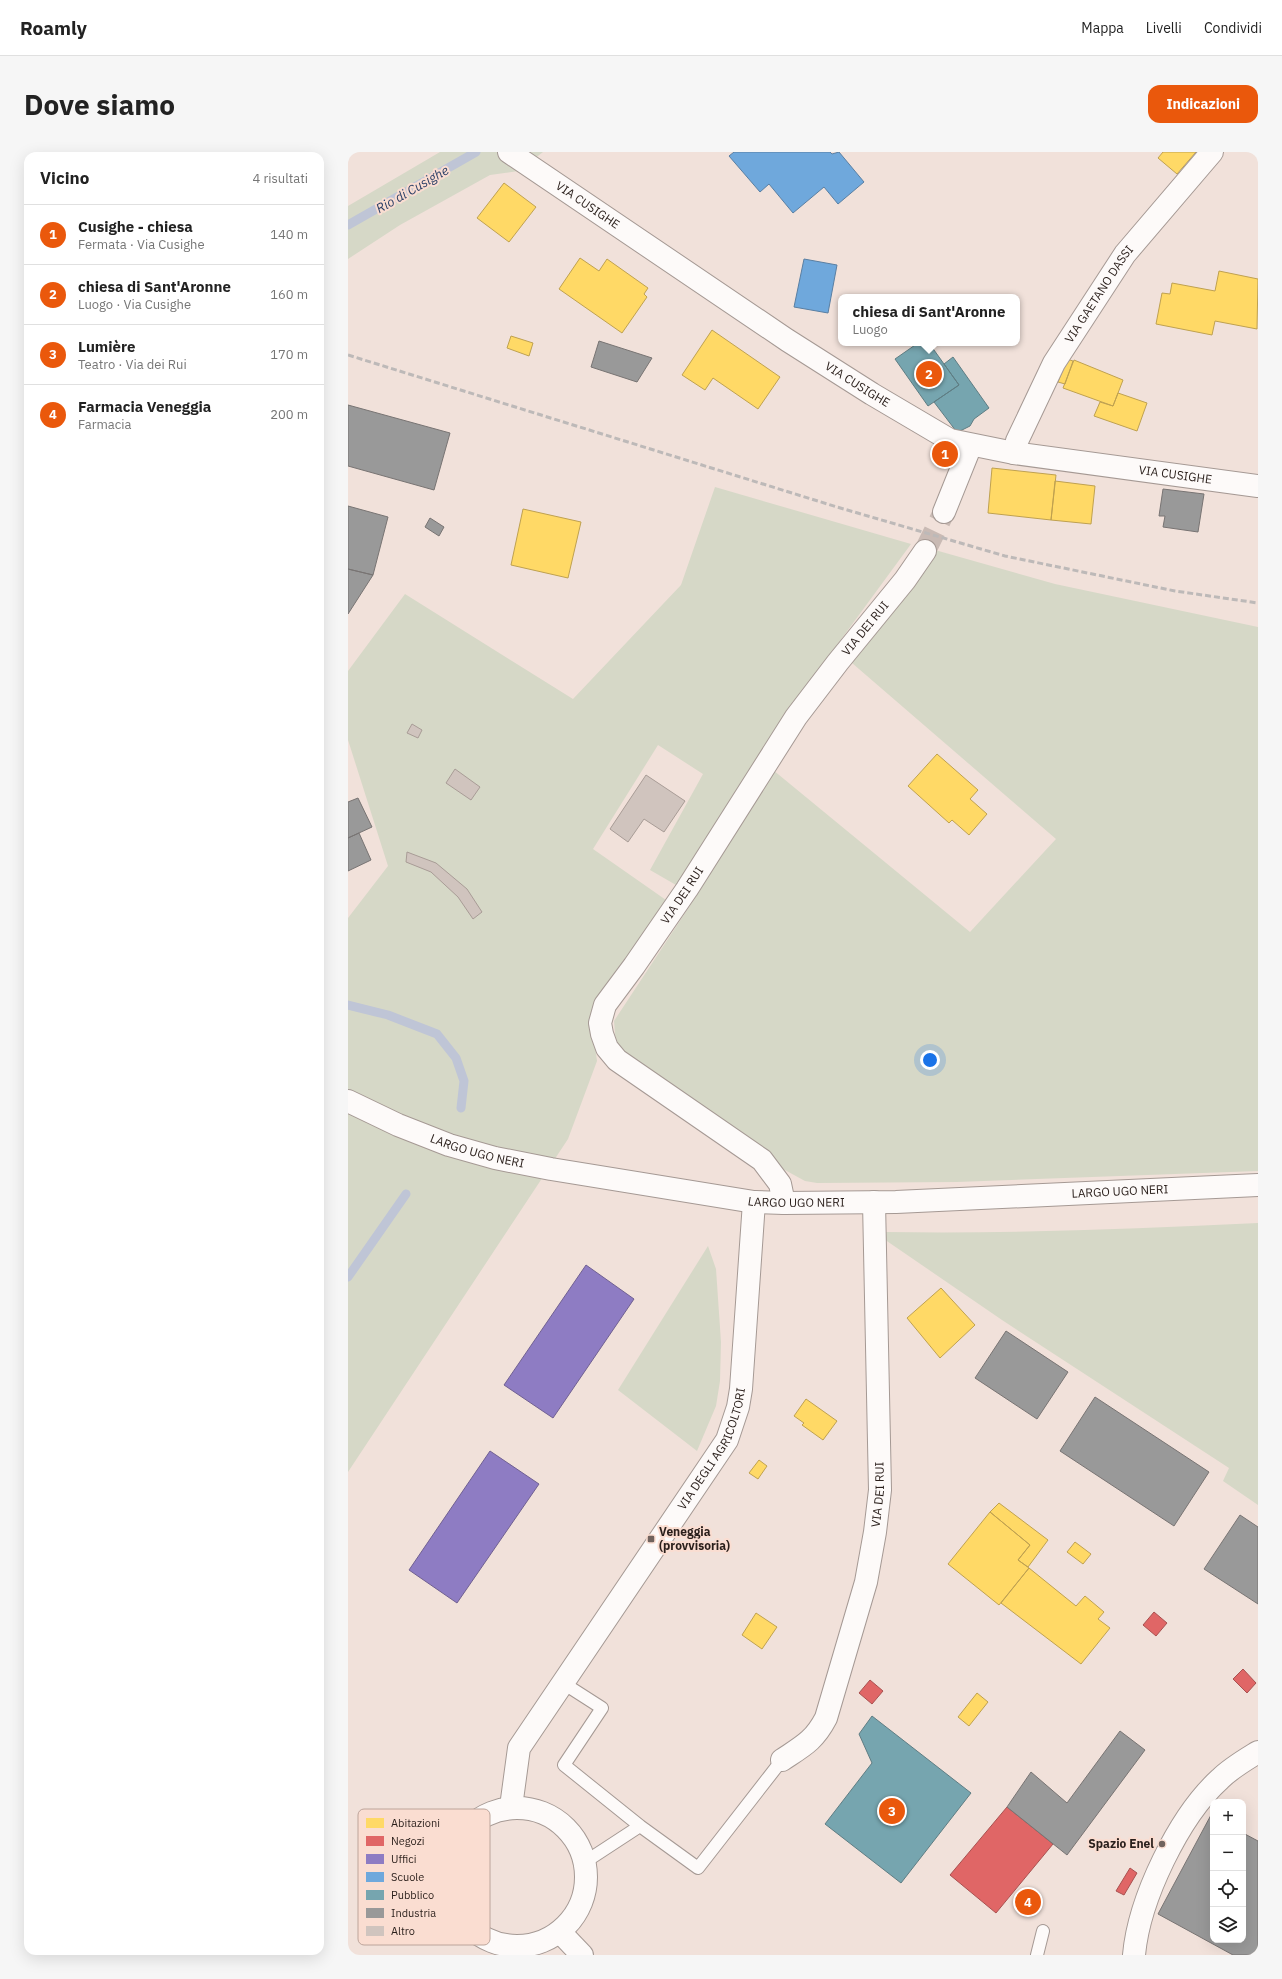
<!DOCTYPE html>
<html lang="it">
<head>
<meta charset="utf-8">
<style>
	:root { --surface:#fff; --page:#f6f6f6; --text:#222; --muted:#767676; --line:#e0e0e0; --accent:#ea580c }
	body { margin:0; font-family:"IBM Plex Sans",sans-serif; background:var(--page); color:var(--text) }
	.controls { position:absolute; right:12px; bottom:12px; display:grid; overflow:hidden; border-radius:8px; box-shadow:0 4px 16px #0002 }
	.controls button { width:36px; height:36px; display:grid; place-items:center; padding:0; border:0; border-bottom:1px solid var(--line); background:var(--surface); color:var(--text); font:20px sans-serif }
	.you { position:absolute; left:582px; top:908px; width:14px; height:14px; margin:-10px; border:3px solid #fff; border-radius:50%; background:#1a73e8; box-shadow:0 0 0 6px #1a73e833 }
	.badge { display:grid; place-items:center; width:26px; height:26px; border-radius:50%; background:var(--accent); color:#fff; font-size:13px; font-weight:700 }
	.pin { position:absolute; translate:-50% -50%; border:2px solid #fff; box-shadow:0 1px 4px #0006 }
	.popup { position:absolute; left:490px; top:142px; width:182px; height:52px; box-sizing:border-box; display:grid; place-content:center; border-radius:8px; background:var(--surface); filter:drop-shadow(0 1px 3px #0005); font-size:13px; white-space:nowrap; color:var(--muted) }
	.popup b { font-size:15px; color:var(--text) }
	.popup::after { content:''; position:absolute; left:50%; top:100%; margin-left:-8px; border:8px solid transparent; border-top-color:var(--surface) }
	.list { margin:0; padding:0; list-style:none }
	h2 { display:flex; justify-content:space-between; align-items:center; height:52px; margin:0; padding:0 16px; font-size:17px }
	h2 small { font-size:13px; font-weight:400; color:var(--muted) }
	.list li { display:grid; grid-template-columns:26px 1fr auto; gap:12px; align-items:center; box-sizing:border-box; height:60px; padding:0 16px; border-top:1px solid var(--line) }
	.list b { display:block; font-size:15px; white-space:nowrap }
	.list p { margin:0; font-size:13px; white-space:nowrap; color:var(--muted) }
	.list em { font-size:13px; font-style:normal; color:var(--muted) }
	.icon { flex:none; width:22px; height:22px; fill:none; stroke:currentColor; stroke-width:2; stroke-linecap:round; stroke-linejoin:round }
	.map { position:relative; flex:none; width:910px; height:1803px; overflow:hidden; border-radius:12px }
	header { display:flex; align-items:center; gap:24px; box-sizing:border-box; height:56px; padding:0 20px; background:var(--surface); border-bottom:1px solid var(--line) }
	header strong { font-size:19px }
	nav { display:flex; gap:22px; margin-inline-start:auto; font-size:14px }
	.intro { display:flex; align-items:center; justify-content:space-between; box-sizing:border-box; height:96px; padding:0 24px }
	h1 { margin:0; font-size:28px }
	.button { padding:10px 18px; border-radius:12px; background:var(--accent); color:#fff; font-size:14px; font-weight:700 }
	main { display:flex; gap:24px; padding:0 24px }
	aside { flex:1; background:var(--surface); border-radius:12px; box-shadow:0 4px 16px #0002 }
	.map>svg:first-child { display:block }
	.green { fill:#d6d8c7 }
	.homes { fill:#ffd966; stroke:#bfa150 }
	.shops { fill:#e06666; stroke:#a95150 }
	.offices { fill:#8e7cc3; stroke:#706091 }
	.schools { fill:#6fa8dc; stroke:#5a7fa2 }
	.public { fill:#76a5af; stroke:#5f7d83 }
	.industry { fill:#999; stroke:#787473 }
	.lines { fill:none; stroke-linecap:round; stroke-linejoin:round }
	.stream { stroke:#bfc5d6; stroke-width:9 }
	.building { fill:#d0c4be; stroke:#a89c96 }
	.minor-tunnel { stroke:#c9bab4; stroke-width:22; stroke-dasharray:22 11; stroke-linecap:butt }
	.service-casing { stroke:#a59994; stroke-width:14 }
	.minor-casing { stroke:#a59994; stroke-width:24 }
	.tertiary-casing { stroke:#a59994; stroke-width:24 }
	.service { stroke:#fdfaf9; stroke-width:12 }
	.minor { stroke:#fdfaf9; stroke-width:22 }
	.tertiary { stroke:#fdfaf9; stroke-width:22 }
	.rail { stroke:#bdb9b8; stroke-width:3; stroke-dasharray:6 3; stroke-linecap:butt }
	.poi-dot { fill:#70635e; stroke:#faddd1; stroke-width:1.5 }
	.labels { text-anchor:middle; stroke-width:4; stroke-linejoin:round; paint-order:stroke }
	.street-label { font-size:12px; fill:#2a1f1b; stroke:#faddd1 }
	.poi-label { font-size:12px; font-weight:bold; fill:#2a1f1b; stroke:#faddd1; text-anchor:start }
	.water-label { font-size:13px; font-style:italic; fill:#293e66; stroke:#faddd1 }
	.key { fill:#faddd1; stroke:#bca49a; stroke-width:1 }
	.key-label { font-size:11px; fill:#2a1f1b }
</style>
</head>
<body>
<header>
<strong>Roamly</strong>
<nav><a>Mappa</a><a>Livelli</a><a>Condividi</a></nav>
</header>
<div class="intro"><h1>Dove siamo</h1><a class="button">Indicazioni</a></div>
<main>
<aside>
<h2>Vicino<small>4 risultati</small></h2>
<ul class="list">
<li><span class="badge">1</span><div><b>Cusighe - chiesa</b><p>Fermata · Via Cusighe</p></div><em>140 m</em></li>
<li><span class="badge">2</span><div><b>chiesa di Sant'Aronne</b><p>Luogo · Via Cusighe</p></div><em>160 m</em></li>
<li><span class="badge">3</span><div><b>Lumière</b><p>Teatro · Via dei Rui</p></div><em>170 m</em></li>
<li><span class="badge">4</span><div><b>Farmacia Veneggia</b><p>Farmacia</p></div><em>200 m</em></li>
</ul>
</aside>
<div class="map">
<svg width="910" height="1803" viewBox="0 0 910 1803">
	<rect width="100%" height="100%" fill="#f1e1da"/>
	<!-- green -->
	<path class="green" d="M92 0H195L171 19 142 23 52 73 0 107V54Z
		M367 335 563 392 486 497 328 733 302 718 355 622 310 593 245 697 318 748 254 840 244 873 249 909 220 987 0 1320V766L40 714 0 588V519L57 442 225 547 333 433Z
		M587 398 707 432 910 475V1019L609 1030 469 1031 457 1029 435 1017 274 904 268 894 266 869 345 749 425 618 622 780 708 687 504 511Z
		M910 1071V1353L875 1329 881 1316 654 1168 533 1085 537 1080C661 1082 786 1077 910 1071Z
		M360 1094 368 1117 373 1190 372 1229 368 1254 349 1299 270 1238Z"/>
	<!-- homes -->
	<path class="homes" d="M815 0H848L829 22 810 6Z
		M156 31 188 55 161 90 129 66Z
		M232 106 251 119 259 107 300 136 296 142 299 145 274 181 211 137Z
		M871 119 910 127 909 177 867 169 864 183 808 172 814 141 822 142 824 131 867 139Z
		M364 178 432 225 410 257 365 226 357 238 334 223Z
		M163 184 185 191 181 204 159 196Z
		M719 207 725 209 717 232 710 230Z
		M726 208 775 228 765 254 715 236Z
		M770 241 799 251 789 279 746 264 752 250 765 254Z
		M644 316 708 323 703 368 640 361Z
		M707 329 747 334 743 372 703 368Z
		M175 357 233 370 220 426 163 413Z
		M589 602 630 638 622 647 639 662 621 683 604 668 601 671 560 634Z
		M593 1136 627 1173 592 1206 559 1166Z
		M458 1247 489 1269 475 1288 454 1273 456 1271 446 1264Z
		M411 1308 419 1314 410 1327 401 1321Z
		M651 1351 700 1388 680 1415 670 1408 682 1393 642 1360Z
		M642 1360 682 1393 670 1408 681 1416 651 1453 600 1412Z
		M727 1390 743 1402 735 1412 719 1400Z
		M681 1416 728 1454 737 1444 756 1460 750 1467 762 1476 733 1512 653 1451Z
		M408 1461 429 1475 414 1497 394 1483Z
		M629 1541 640 1550 621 1574 610 1565Z"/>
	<!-- shops -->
	<path class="shops" d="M806 1460 819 1471 808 1484 795 1473Z
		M895 1517 908 1531 899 1541 885 1527Z
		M522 1528 535 1539 524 1552 511 1541Z
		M659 1655 705 1692 648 1761 602 1723Z
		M782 1716 789 1721 776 1743 768 1739Z"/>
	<!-- offices -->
	<path class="offices" d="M238 1113 286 1147 205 1266 156 1233Z
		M142 1299 191 1332 109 1451 61 1418Z"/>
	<!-- schools -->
	<path class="schools" d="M386 0H482L484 2 491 0 516 30 490 52 476 35 445 61 421 32 412 40 381 4Z
		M456 107 489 113 480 161 446 155Z"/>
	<!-- public -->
	<path class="public" d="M570 191H581L611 233 580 254 547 207Z
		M605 205 641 256 626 267 622 274 612 279H608L586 250 611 233 596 212Z
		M524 1564 623 1641 553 1731 477 1672 524 1611 511 1582Z"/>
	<!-- industry -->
	<path class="industry" d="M251 189 304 206 289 230 243 215Z
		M0 253 102 281 86 338 0 314Z
		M815 337 856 342 850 380 815 375 817 364H811Z
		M0 354 40 365 25 423 0 417Z
		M82 366 96 375 91 384 77 375Z
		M0 417 25 423 0 462Z
		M10 646 24 675 0 686V650Z
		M11 681 23 708 0 719V686Z
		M658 1179 720 1220 689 1267 627 1226Z
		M747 1245 861 1320 826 1374 712 1299Z
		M892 1363 910 1375V1452L856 1417Z
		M772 1579 797 1598 719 1703 659 1655 683 1620 719 1651Z
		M863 1663 865 1665V1788H895V1681L910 1689V1803H885L810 1762Z"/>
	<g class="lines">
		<!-- stream -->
		<path class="stream" d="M0 73 128 0
			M0 853 40 863 89 882 108 906 116 929 113 956
			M0 1125 58 1042"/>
	</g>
	<!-- building -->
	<path class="building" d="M64 572 74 578 70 586 59 581Z
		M107 617 132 635 123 648 98 631Z
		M298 623 337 649 316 680 296 667 280 690 262 677Z
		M59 700 88 711 119 737 134 760 125 767 110 745 83 720 58 710Z"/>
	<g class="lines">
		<!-- minor-tunnel -->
		<path class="minor-tunnel" d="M577 399 596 360"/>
		<!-- service casing -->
		<g class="service-casing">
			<path id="service" d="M215 1531 254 1556 216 1613 292 1674 237 1710
				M292 1674 350 1716 434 1608
				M689 1803 695 1779"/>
		</g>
		<!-- minor casing -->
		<g class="minor-casing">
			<g id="minor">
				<path id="s1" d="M666 301 669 289 706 211 777 102 864 0"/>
				<path d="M596 360 623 293"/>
				<path id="s2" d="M0 949 50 973 101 993 147 1006 203 1017 406 1050 436 1051 548 1050 910 1033"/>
				<path id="s3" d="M436 1051 432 1032 414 1008 269 908 259 896 254 882 252 871 257 853 286 814 339 737 448 565 490 510 557 428 577 399"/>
				<path id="s4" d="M434 1608C455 1594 466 1589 478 1566L518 1430 527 1380 532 1338 526 1050"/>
				<path id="s5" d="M163 1655 171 1596 379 1288 390 1255 393 1237 406 1050"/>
				<circle cx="169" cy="1725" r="69"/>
				<path d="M212 1780 234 1803"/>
				<path d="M786 1803C791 1747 831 1664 872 1627 883 1616 897 1608 910 1600"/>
			</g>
		</g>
		<!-- tertiary casing -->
		<g class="tertiary-casing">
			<g id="tertiary">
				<path id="s6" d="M161 0 439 188 524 242 602 288 666 301 910 334"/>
			</g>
		</g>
		<!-- service -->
		<use href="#service" class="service"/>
		<!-- minor -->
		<use href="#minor" class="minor"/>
		<!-- tertiary -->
		<use href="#tertiary" class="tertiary"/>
		<!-- rail -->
		<path class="rail" d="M0 203 489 355 657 404 827 439 910 451"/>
	</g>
	<!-- markers -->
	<g class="poi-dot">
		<rect x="299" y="1383" width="8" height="8" rx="2"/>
		<circle cx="814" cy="1692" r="4"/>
	</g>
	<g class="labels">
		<!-- street labels -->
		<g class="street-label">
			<text dy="4" stroke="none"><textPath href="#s6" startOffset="95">VIA CUSIGHE</textPath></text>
			<text dy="4" stroke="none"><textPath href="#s1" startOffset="181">VIA GAETANO DASSI</textPath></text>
			<text dy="4" stroke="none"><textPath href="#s6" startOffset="419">VIA CUSIGHE</textPath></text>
			<text dy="4" stroke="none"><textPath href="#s6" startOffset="755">VIA CUSIGHE</textPath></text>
			<text dy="4" stroke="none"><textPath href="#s3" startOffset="744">VIA DEI RUI</textPath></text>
			<text dy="4" stroke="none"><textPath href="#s3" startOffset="420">VIA DEI RUI</textPath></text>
			<text dy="4" stroke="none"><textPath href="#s2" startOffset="139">LARGO UGO NERI</textPath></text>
			<text dy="4" stroke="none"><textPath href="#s2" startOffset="787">LARGO UGO NERI</textPath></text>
			<text dy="4" stroke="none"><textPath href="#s2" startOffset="463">LARGO UGO NERI</textPath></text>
			<text dy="4" stroke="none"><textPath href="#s5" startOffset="417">VIA DEGLI AGRICOLTORI</textPath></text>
			<text dy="4" stroke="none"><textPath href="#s4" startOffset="292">VIA DEI RUI</textPath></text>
		</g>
		<!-- poi labels -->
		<g class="poi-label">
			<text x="311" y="1384">Veneggia<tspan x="311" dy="14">(provvisoria)</tspan></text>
			<text x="806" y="1696" text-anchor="end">Spazio Enel</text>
		</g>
		<!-- water labels -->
		<g class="water-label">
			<text transform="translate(64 37) rotate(-30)" y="5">Rio di Cusighe</text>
		</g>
	</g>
	<!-- legend -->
	<rect x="10" y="1657" width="132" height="136" rx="6" class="key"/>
	<rect x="18" y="1666" width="18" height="10" fill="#ffd966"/>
	<rect x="18" y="1684" width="18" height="10" fill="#e06666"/>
	<rect x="18" y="1702" width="18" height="10" fill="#8e7cc3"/>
	<rect x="18" y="1720" width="18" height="10" fill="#6fa8dc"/>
	<rect x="18" y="1738" width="18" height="10" fill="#76a5af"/>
	<rect x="18" y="1756" width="18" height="10" fill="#999"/>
	<rect x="18" y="1774" width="18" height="10" fill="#d0c4be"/>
	<g class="key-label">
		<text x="43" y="1675">Abitazioni</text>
		<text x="43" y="1693">Negozi</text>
		<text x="43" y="1711">Uffici</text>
		<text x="43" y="1729">Scuole</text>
		<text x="43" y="1747">Pubblico</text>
		<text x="43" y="1765">Industria</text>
		<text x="43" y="1783">Altro</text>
	</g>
</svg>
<div class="controls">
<button>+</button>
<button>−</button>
<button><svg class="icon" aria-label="locate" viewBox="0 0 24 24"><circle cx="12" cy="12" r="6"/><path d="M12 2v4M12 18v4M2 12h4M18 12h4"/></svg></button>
<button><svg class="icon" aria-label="layers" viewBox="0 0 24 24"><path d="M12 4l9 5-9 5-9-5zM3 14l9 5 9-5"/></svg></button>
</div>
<div class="you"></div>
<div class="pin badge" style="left:597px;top:302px">1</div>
<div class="pin badge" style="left:581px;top:222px">2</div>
<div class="popup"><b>chiesa di Sant'Aronne</b>Luogo</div>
<div class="pin badge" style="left:544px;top:1659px">3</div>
<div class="pin badge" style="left:680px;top:1750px">4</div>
</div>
</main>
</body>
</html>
